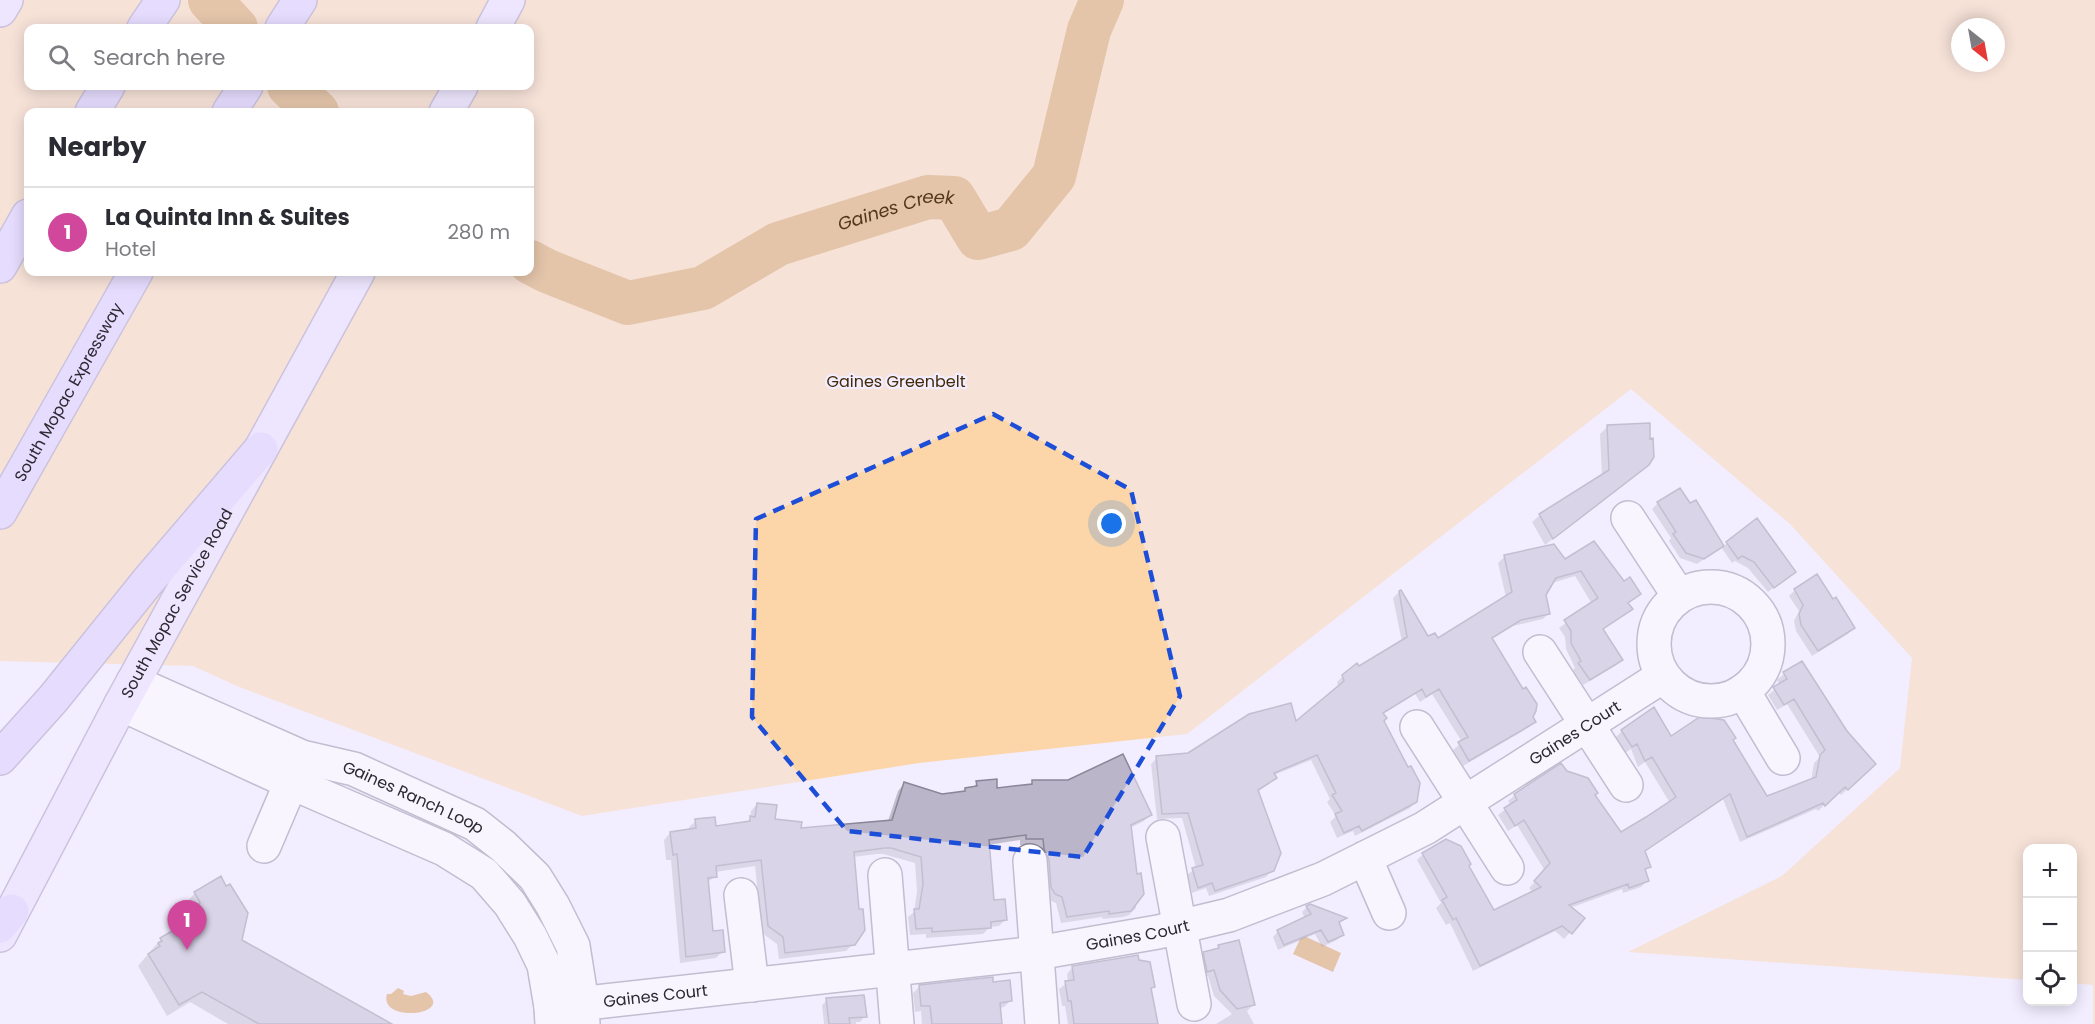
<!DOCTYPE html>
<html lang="en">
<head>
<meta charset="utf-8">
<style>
	:root { --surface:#fff; --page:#f7f7f7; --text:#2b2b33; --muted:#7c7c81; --line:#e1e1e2; --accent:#74542a }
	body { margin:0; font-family:Poppins,sans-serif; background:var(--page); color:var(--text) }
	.controls { position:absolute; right:18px; bottom:18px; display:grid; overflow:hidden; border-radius:12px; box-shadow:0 3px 15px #0003 }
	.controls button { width:54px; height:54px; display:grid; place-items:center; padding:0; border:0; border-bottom:2px solid var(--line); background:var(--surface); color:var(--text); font:30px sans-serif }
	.compass { position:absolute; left:1951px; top:18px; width:54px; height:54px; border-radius:50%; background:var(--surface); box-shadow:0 3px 15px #0003; rotate:149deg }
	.you { position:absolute; left:1112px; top:524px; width:21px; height:21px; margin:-15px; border:4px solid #fff; border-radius:50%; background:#1a73e8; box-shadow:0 0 0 9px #1a73e833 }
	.badge { display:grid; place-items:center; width:39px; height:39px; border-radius:50%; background:var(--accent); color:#fff; font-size:20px; font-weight:700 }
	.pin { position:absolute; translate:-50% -50px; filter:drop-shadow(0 2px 3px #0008) }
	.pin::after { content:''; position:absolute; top:32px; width:21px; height:18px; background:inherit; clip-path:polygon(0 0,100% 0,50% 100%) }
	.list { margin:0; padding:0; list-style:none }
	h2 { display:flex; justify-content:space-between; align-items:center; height:78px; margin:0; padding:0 24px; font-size:26px }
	h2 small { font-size:20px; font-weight:400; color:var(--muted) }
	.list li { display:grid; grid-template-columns:39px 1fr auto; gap:18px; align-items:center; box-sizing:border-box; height:90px; padding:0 24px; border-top:2px solid var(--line) }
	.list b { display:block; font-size:22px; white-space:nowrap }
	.list p { margin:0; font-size:20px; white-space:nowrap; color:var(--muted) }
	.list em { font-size:20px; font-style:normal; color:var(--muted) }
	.icon { flex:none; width:33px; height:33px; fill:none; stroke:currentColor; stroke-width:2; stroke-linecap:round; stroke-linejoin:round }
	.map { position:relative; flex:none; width:2095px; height:1024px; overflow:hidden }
	.search { position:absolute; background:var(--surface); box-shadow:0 3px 15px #0003; left:24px; top:24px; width:510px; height:66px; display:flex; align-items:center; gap:15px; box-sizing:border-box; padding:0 21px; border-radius:12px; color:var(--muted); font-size:22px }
	.panel { position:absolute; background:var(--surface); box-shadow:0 3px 15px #0003; left:24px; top:108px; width:510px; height:168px; border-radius:12px }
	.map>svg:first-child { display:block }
	.green { fill:#fcd6a8; fill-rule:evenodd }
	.water { fill:#d29443 }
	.shadow { fill:#0003 }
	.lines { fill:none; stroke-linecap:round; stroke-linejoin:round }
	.river { stroke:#d29443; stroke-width:44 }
	.building { fill:#bbb5ca; stroke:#8b8599; stroke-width:1.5 }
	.minor-casing { stroke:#888396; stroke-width:36 }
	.major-casing { stroke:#9b90b5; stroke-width:36 }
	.highway-casing { stroke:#9b90b5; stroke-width:36 }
	.minor { stroke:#fff; stroke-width:33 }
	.major { stroke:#e8defd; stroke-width:33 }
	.highway { stroke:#d8c8fc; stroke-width:33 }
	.marked { fill:none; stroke:#1d4ed8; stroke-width:4.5; stroke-dasharray:12 8; stroke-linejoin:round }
	.labels { text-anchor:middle; stroke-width:4.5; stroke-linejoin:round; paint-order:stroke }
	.park-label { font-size:16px; fill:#432a05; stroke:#f2edff }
	.street-label { font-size:16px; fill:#2b2931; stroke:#f2edff }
	.water-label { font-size:18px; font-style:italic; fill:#533918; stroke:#f2edff }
</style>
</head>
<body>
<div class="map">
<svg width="2095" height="1024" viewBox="0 0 2095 1024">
	<rect width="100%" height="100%" fill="#f2edff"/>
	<!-- green -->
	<path class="green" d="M0 0H2095V1024H2093V985L2073 983 2072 848H2028L2027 980 1628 952 1782 876 1900 768 1912 658 1790 524 1631 389 1187 734 919 763 582 816 237 686 193 666 0 661ZM1960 27H1996V63H1960ZM28 28H530V86H28ZM28 112H530V272H28Z"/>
	<!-- water -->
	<path class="water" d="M1302 935 1341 953 1333 972 1293 954Z
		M398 988 404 991 403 994 411 996 426 992C457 1015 378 1024 387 994H391Z"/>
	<!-- shadow -->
	<path class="shadow" d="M1608 426 1648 464 1545 545 1532 522 1540 515 1602 476 1600 434Z
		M1695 502 1723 547 1727 543 1790 574 1768 592 1748 568 1735 561 1732 563 1721 547 1697 564 1680 558 1669 541 1671 538 1652 509 1658 503 1689 505Z
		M1593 543 1631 609 1602 630 1621 660 1615 666 1583 685 1573 670 1575 668 1566 649 1565 637 1559 628 1592 604 1575 576 1552 583 1545 595 1549 613 1543 619 1513 626 1491 639 1534 722 1528 728 1463 766 1453 750 1462 742 1432 694 1420 702 1415 694 1382 714V721L1416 801 1410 808 1355 836 1353 831 1337 838 1330 822 1336 816 1327 802 1330 799 1311 760 1274 775 1275 778 1269 784 1257 792 1272 870 1266 877 1209 896 1206 888 1192 893 1187 875 1196 868 1182 818 1157 819 1151 764 1157 758 1189 755 1296 724 1338 687 1337 682 1343 676 1402 642 1393 598 1399 592 1428 639 1438 641 1506 597 1498 563 1504 557 1564 561Z
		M1795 590 1853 628 1848 634 1812 656 1796 631 1794 621 1799 611 1789 596Z
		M1802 663 1868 771 1841 795 1838 792 1818 811 1816 809 1740 842 1723 799 1644 852 1649 867 1644 871 1647 881 1641 887 1623 893 1622 889 1570 908 1583 919 1564 939 1555 931 1473 971 1450 923 1446 925 1436 908 1441 903 1417 860 1423 854 1467 866 1493 912 1533 892 1529 888 1545 871 1517 825 1508 831 1498 815 1511 805 1508 801 1515 795 1566 772 1594 796 1621 834 1670 803 1645 762 1638 767 1631 749 1625 753 1615 738 1622 731 1671 738 1731 741 1767 797 1811 781 1814 763 1820 757 1787 704 1777 710 1768 695 1780 685 1777 680 1784 674Z
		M1033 782 1150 815 1144 821 1130 828 1136 908 1129 915 1123 917 1103 919 1102 917 1061 923 1056 903 1049 900 1036 845H1020V840L988 845 993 902 1005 920 999 926 990 927 983 934 926 938V934L910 935 908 917 914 912 917 891 915 863 883 854H877L853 857V944L846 951 779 959 777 944 762 933 755 866 715 872V876L707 883 711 932 723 951 716 958 680 963 671 860H666L664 840 670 833 690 831 689 827 696 821 714 827 746 823 750 819 751 811 757 804 773 820 799 829 888 821 898 791 904 784 942 796 961 793 965 789 972 788 977 783 996 790 1029 786Z
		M195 893 240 940 389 1024H228L190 1002 167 1016 138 966 161 939 187 925 190 914 184 905Z
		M1307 907 1344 919 1338 924 1342 935 1337 940 1322 947 1315 934 1278 950 1273 937 1278 931 1305 919 1302 912Z
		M1219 947 1254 1004 1247 1011 1254 1024H1216L1232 1014 1214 996 1208 976 1201 977 1198 959 1204 953 1215 950Z
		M1073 967 1156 1024H1068L1065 1006H1062L1059 989 1068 982 1067 974Z
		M992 984 1010 1001 1004 1007 1000 1008 1002 1024H922L921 1011 915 1012 913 993 919 987Z
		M827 1000 865 1016 860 1022H856V1024H824L822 1005Z"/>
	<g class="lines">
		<!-- river -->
		<g class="river">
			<path d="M210 0 236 28"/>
			<path d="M289 86 317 112"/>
			<path id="s1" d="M530 262 547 271 628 303 703 288 778 244 928 197 954 198 978 238 1011 229 1054 176 1089 30 1102 0"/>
		</g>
	</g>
	<!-- building -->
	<path class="building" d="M1650 423V439L1653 438 1654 457 1649 465 1553 539 1539 514 1609 470 1607 425Z
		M1680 488 1690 503 1696 500 1724 546 1704 559 1686 553 1673 534 1676 532 1657 502Z
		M1757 518 1796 572 1774 588 1754 562 1742 556 1738 559 1726 542Z
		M1594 541 1624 581 1630 577 1641 594 1628 603 1633 609 1603 629 1623 660 1590 680 1578 663 1581 661 1571 643V631L1564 620 1598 598 1581 571 1556 578 1546 595 1550 614 1521 620 1492 638 1523 689 1526 687 1537 704 1536 711 1533 717 1536 722 1469 761 1458 742 1468 737 1439 689 1426 697 1422 689 1383 713 1387 718 1384 721 1408 767 1411 766 1420 783 1417 802 1362 831 1359 826 1344 833 1335 814 1342 811 1332 795 1336 793 1317 755 1274 773 1277 778 1258 790 1281 853 1274 871 1215 891 1212 883 1198 888 1192 868 1203 865 1188 813 1162 814 1156 756 1188 753 1249 714 1291 703 1296 721 1344 681 1342 675 1357 663 1359 666 1407 637 1399 591 1401 590 1428 636 1435 633 1438 638 1512 592 1504 555 1554 544 1565 559Z
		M1817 574 1833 599 1836 597 1855 628 1818 651 1801 625 1799 614 1803 605 1794 589Z
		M1802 661 1847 731 1876 764 1848 790 1845 787 1825 806 1823 803 1747 837 1730 794 1645 851 1651 867 1645 869 1649 881 1629 888 1628 884 1569 905 1585 918 1572 934 1562 926 1480 966 1456 918 1453 920 1442 900 1447 897 1422 853 1446 839 1461 846 1471 864 1469 866 1494 910 1541 887 1534 881 1550 863 1524 820 1515 826 1504 808 1517 800 1514 794 1561 763 1567 771 1588 778 1598 793 1595 795 1621 832 1646 817 1676 797 1652 757 1645 761 1637 744 1632 747 1621 730 1654 707 1671 736 1707 712 1711 718 1724 720 1736 738 1733 740 1767 796 1816 777 1820 755 1825 750 1794 699 1784 705 1773 687 1787 679 1783 672Z
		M1123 754 1152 815 1131 825 1137 874 1141 873 1144 894 1131 911 1109 914V911L1067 917 1062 897 1055 894 1051 887 1049 860 1044 849 1043 839H1026V835L989 840 994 900 1005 899 1007 920 991 922V928L932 932V928L916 929 914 909H919L923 884 921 857 891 848H885L854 852 859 909H863L865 930 855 945 785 953 783 937 768 926 761 860 716 866 717 877 708 878 713 931 723 930 725 952 686 957 677 854 673 855 670 832 696 828 695 819 715 817 716 826 750 821V816L755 817 757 803 777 805 775 819 802 822 801 828 892 820 904 782 942 794 965 791V788L977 786 976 781 997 779V788L1032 784V780H1068Z
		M221 876 226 886 230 884 248 913 242 940 392 1024H259L202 992 179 1005 148 954 160 946 158 943 162 941 160 938 196 917 200 902 194 892Z
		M1310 904 1347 918 1339 922 1344 935 1328 942 1321 930 1284 945 1277 930 1311 914 1306 906Z
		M1239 940 1255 1005 1237 1009 1220 990 1214 970 1207 972 1203 952 1219 948 1218 945Z
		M1138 955 1139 960 1150 962 1155 987 1151 988 1158 1024H1074L1071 1001H1068L1065 981 1074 980 1072 966Z
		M993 977V982L1010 980 1012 1001 1000 1003 1002 1024H932L930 1006H921L919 985Z
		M864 995 867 1017 849 1018 850 1024H829L826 998Z"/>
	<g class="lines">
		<!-- minor casing -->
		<g class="minor-casing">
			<g id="minor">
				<path d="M1628 518 1679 596"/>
				<circle cx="1711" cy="644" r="57"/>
				<path d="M1540 652 1626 785"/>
				<path id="s2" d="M133 682 302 757 354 769 475 824 503 846 535 877 553 906 573 946 582 1003 583 1024"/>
				<path d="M1743 691 1783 758"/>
				<path d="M121 704 290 782 444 849 484 874 510 904 530 936 544 965 551 1007 552 1024"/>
				<path d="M1417 727 1507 868"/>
				<path d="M1163 837 1194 1004"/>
				<path d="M264 846 299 764"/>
				<path d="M1365 858 1389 913"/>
				<path d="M1030 861 1042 1024"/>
				<path d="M885 875 897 1024"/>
				<path d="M741 895 752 985"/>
				<path id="s3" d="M551 1007 1037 953 1158 932 1229 915 1323 879 1425 828 1663 676"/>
			</g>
		</g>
		<!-- major casing -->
		<g class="major-casing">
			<g id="major">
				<path d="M0 10 6 0"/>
				<path d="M493 28 508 0"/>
				<path d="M446 112 461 86"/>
				<path id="s4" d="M0 935 121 704 358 272"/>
			</g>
		</g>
		<!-- highway casing -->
		<g class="highway-casing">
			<g id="highway">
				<path d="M144 28 163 0"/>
				<path d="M282 28 300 0"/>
				<path d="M92 112 108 86"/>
				<path d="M229 112 246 86"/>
				<path d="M0 266 28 216"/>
				<path id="s5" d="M0 512 136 272"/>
				<path d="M0 758 53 699 148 581 261 449"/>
				<path d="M0 926 12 911"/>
			</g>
		</g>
		<!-- minor -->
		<use href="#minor" class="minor"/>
		<!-- major -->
		<use href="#major" class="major"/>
		<!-- highway -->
		<use href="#highway" class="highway"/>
	</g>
	<!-- marked area -->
	<path d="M0 0H2095V1024H0ZM993 414 1131 490 1180 696 1083 857 847 831 752 717 756 519Z" fill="#f2edff" fill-opacity=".55" fill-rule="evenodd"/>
	<path class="marked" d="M993 414 1131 490 1180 696 1083 857 847 831 752 717 756 519Z"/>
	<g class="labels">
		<!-- park labels -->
		<g class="park-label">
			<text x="896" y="387">Gaines Greenbelt</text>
		</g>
		<!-- street labels -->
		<g class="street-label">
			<text dy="6" stroke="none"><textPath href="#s5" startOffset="138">South Mopac Expressway</textPath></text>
			<text dy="6" stroke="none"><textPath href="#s4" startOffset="376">South Mopac Service Road</textPath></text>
			<text dy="6" stroke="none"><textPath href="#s3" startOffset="1077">Gaines Court</textPath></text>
			<text dy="6" stroke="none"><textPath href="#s2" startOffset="304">Gaines Ranch Loop</textPath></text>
			<text dy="6" stroke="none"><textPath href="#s3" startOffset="591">Gaines Court</textPath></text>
			<text dy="6" stroke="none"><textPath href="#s3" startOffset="105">Gaines Court</textPath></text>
		</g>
		<!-- water labels -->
		<g class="water-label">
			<text dy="6" stroke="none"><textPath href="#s1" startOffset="393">Gaines Creek</textPath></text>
		</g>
	</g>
</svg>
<div class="controls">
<button>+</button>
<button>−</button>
<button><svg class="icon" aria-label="locate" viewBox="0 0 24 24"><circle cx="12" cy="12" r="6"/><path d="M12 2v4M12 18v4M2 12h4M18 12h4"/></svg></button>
</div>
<svg class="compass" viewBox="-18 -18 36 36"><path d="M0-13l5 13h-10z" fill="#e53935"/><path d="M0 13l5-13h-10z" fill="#7c7c81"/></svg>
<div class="you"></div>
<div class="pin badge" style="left:187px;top:950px;background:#d1479c">1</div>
<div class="search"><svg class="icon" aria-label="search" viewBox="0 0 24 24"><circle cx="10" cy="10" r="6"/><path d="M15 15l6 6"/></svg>Search here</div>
<section class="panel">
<h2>Nearby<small></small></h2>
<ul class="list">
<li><span class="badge" style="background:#d1479c">1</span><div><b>La Quinta Inn &amp; Suites</b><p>Hotel</p></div><em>280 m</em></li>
</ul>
</section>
</div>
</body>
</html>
